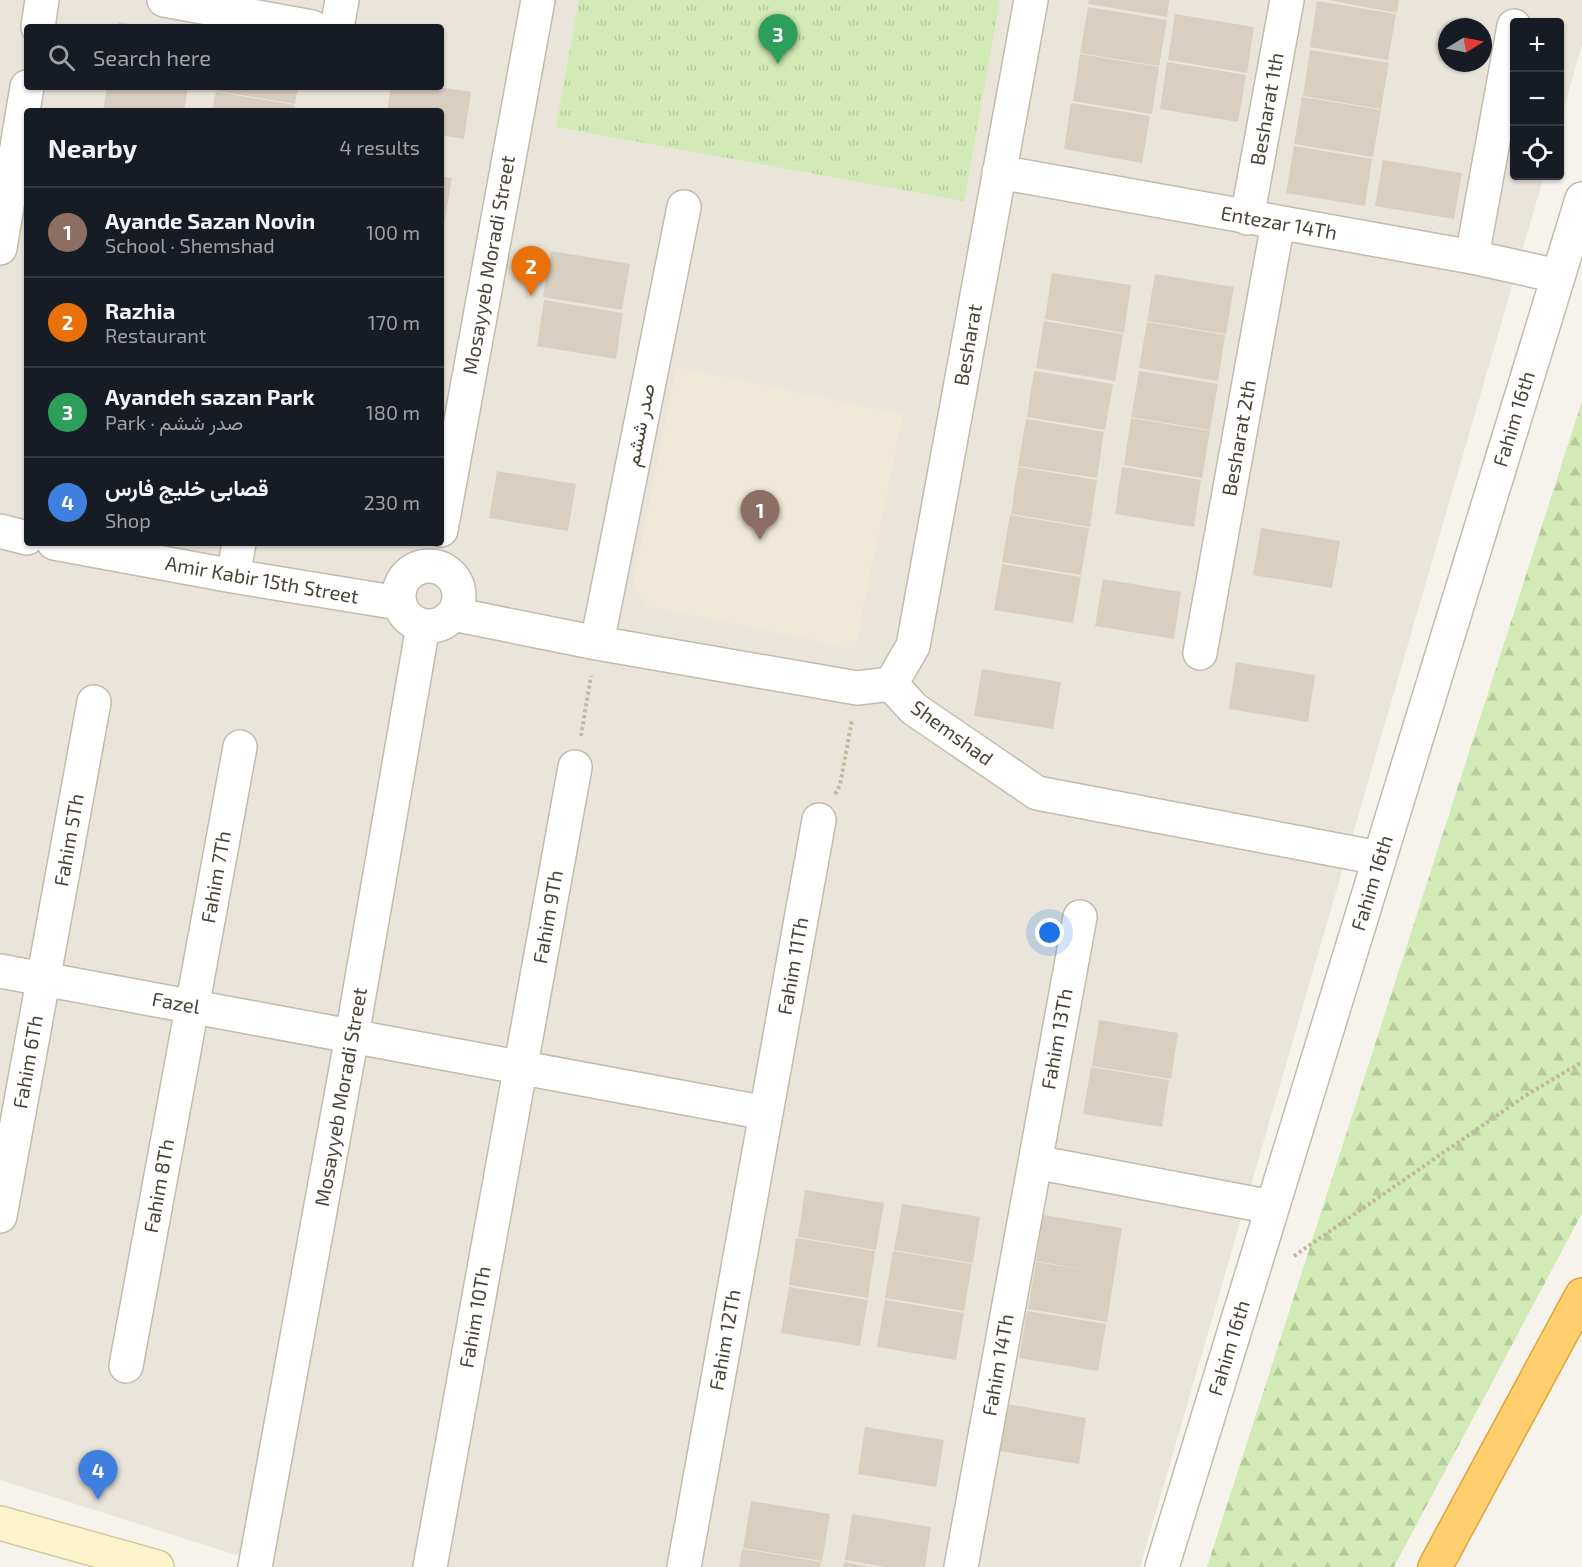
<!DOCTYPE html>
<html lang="en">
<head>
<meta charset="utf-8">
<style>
	:root { --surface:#171b24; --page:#242831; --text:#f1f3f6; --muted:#9ea1a6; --line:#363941; --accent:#0f766e }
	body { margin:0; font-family:"Exo 2",Vazirmatn,sans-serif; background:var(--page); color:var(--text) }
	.controls { position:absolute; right:18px; top:18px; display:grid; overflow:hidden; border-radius:6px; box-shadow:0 2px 4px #0004 }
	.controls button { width:54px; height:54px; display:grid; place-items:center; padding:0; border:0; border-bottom:2px solid var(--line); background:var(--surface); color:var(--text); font:30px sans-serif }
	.compass { position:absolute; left:1438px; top:18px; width:54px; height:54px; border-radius:50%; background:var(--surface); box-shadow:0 2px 4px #0004; rotate:80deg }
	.you { position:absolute; left:1050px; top:933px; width:21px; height:21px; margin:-15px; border:4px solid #fff; border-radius:50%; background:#1a73e8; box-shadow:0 0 0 9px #1a73e833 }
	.badge { display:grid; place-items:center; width:39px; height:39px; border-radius:50%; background:var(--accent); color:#fff; font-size:20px; font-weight:700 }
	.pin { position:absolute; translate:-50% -50px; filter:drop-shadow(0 2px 3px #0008) }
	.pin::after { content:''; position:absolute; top:32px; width:21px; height:18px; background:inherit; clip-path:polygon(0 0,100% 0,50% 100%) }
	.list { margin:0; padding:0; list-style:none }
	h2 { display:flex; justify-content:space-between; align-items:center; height:78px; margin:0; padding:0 24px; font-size:26px }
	h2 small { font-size:20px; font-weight:400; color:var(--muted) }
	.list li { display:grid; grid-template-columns:39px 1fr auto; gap:18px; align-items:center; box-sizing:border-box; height:90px; padding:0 24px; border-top:2px solid var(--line) }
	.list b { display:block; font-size:22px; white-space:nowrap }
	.list p { margin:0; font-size:20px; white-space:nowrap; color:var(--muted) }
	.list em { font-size:20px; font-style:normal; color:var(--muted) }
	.icon { flex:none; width:33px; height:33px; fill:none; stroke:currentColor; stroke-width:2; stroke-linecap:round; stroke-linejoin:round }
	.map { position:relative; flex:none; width:1582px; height:1567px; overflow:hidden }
	.search { position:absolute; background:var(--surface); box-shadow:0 2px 4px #0004; left:24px; top:24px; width:420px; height:66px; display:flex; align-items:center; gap:15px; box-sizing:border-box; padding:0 21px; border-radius:6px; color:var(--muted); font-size:22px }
	.panel { position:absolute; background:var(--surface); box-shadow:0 2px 4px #0004; left:24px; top:108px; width:420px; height:438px; border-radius:6px }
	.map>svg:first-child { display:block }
	.residential { fill:#eae5da; fill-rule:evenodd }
	.education { fill:#efe8d6 }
	.grass { fill:url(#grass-tufts) }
	.forest { fill:url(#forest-firs) }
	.building { fill:#d8cfc1 }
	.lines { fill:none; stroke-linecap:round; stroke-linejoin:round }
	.minor-casing { stroke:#c2bbae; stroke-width:36 }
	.tertiary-casing { stroke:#c2bbae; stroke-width:36 }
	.secondary-casing { stroke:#d6c79b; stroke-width:36 }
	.motorway-casing { stroke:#e0a43c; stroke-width:36 }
	.path { stroke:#c4b79f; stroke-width:4; stroke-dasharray:3 3; stroke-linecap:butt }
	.minor { stroke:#fff; stroke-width:33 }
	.tertiary { stroke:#fff; stroke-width:33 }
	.secondary { stroke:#fff3cd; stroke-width:33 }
	.motorway { stroke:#ffcf6e; stroke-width:33 }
	.labels { text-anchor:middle; stroke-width:4.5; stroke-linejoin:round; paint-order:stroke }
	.street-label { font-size:20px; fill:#4b4439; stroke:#fff }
</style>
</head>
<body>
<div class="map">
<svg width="1582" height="1567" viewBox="0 0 1582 1567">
	<defs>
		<pattern id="grass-tufts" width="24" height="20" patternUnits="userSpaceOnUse" patternTransform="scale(1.5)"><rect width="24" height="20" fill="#d2eab5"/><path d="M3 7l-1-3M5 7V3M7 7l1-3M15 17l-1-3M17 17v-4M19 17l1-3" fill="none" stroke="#b6ca9c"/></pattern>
		<pattern id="forest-firs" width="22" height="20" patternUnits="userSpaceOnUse" patternTransform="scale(1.5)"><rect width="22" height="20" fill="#d2eab5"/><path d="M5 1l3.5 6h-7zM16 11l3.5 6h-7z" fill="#b6ca9c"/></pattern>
	</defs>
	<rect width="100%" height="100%" fill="#f6f3ec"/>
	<!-- residential -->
	<path class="residential" d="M0 0H1582V44L1560 122V22H1514V176H1544L1140 1567H274L0 1480ZM27 27H441V87H27ZM1447 27H1483V63H1447ZM27 111H441V543H27Z"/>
	<!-- education -->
	<path class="education" d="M676 367 903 414 855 649 648 606 633 585Z"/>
	<!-- grass -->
	<path class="grass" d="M579 0H1000L964 201 556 127Z"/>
	<!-- forest -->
	<path class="forest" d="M1582 401V1213L1394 1567H1207Z"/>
	<!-- building -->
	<path class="building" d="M1089 0H1169L1167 17 1088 4Z
		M1328 0H1399L1397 13Z
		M1317 1 1396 14 1388 60 1310 47Z
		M1088 7 1167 20 1159 66 1080 53Z
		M1175 14 1254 27 1247 73 1168 60Z
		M118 22 140 26V27H118Z
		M1310 50 1389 63 1381 109 1303 96Z
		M1080 54 1159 67 1152 114 1073 101Z
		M1167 62 1246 75 1238 122 1160 109Z
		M107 87H188L184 111H103Z
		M217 87H298L295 104 217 91Z
		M391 87H438L471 92 464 139 441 135V111H387Z
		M216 92 295 105 294 111H212Z
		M1302 97 1381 110 1373 157 1294 144Z
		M1071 103 1150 116 1142 163 1064 149Z
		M1294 146 1372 159 1365 206 1286 193Z
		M1383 160 1462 173 1454 219 1375 206Z
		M441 176 452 178 444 225H441Z
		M551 251 630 264 622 310 543 297Z
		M1052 273 1131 285 1124 333 1045 319Z
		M1155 274 1234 287 1226 334 1147 321Z
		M544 300 623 313 616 359 537 346Z
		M1044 321 1123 334 1115 381 1036 368Z
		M1147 322 1225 335 1218 381 1139 368Z
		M1034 371 1113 384 1105 430 1027 417Z
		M1139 371 1218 384 1210 430 1131 417Z
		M1131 418 1210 431 1202 478 1124 465Z
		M1026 419 1104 432 1097 478 1018 466Z
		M1018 467 1097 480 1090 527 1011 514Z
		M1122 467 1201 480 1194 527 1115 514Z
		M497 471 576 484 568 531 489 518Z
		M1010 515 1089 528 1081 575 1002 562Z
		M1261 528 1340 541 1332 588 1253 575Z
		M1002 564 1081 577 1073 623 994 610Z
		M1103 579 1181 592 1174 639 1095 626Z
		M1236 662 1315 675 1308 722 1229 709Z
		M982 669 1061 682 1053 729 974 716Z
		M1099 1020 1178 1033 1171 1079 1092 1066Z
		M1091 1067 1169 1080 1162 1127 1083 1114Z
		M805 1190 884 1203 876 1250 798 1237Z
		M902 1204 980 1217 973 1263 894 1250Z
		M1043 1215 1122 1228 1107 1322 1028 1309 1036 1262 1092 1271 1036 1261Z
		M796 1238 875 1251 868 1298 789 1285Z
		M893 1251 972 1264 964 1311 885 1298Z
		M789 1287 868 1300 860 1346 781 1333Z
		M885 1300 964 1313 956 1360 877 1347Z
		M1027 1311 1106 1324 1098 1371 1019 1358Z
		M1007 1404 1086 1418 1079 1464 1000 1451Z
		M865 1427 944 1440 936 1487 858 1474Z
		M751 1501 830 1514 822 1561 743 1548Z
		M852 1514 931 1527 925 1567H886L845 1560Z
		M742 1549 821 1562 820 1567H739Z
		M844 1562 865 1566V1567H843Z"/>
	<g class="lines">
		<!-- minor casing -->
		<g class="minor-casing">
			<path id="minor" d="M164 0 312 27
				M38 27 42 0
				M337 27 342 0
				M999 172 1472 257 1558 276
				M1247 218 1287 0
				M0 248 27 87
				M1472 257 1514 26
				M0 531 27 538
				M54 543 233 576 399 603
				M233 576 239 543
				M453 614 597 643 857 688 891 684 914 709 1037 793 1379 858
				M597 643 684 207
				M1200 653 1278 223
				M891 684 913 646 1031 0
				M0 971 766 1113
				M1035 1162 1272 1207
				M0 1216 94 702
				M126 1366 240 747
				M430 1567 575 767
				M684 1567 819 820
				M961 1567 1080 917"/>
		</g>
		<!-- tertiary casing -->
		<g class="tertiary-casing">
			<path id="tertiary" d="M441 530 538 0
				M399 596a30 30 0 1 1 60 0a30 30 0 1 1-60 0Z
				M255 1567 352 1036 423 626
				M1162 1567 1582 199"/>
		</g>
		<!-- secondary casing -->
		<g class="secondary-casing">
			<path id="secondary" d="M0 1523 157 1567"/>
		</g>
		<!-- motorway casing -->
		<g class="motorway-casing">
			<path id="motorway" d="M1435 1567 1582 1295"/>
		</g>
		<!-- path -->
		<path class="path" d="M581 736 591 676
			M835 794 840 785 852 720
			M1294 1256 1528 1094 1582 1062"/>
		<!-- minor -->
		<use href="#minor" class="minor"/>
		<!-- tertiary -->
		<use href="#tertiary" class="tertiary"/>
		<!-- secondary -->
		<use href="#secondary" class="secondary"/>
		<!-- motorway -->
		<use href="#motorway" class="motorway"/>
	</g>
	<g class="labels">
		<!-- street labels -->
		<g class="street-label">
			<text transform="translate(1267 109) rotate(-80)" y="7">Besharat 1th</text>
			<text transform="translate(1279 223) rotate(10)" y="7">Entezar 14Th</text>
			<text transform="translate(489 265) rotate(-80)" y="7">Mosayyeb Moradi Street</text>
			<text transform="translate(968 345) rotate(-80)" y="7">Besharat</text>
			<text transform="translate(1514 419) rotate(-73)" y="7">Fahim 16th</text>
			<text transform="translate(640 425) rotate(-79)" y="7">صدر ششم</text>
			<text transform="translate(1239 438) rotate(-80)" y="7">Besharat 2th</text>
			<text transform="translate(262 580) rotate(10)" y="7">Amir Kabir 15th Street</text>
			<text transform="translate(952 733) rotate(36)" y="7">Shemshad</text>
			<text transform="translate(69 840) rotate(-80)" y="7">Fahim 5Th</text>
			<text transform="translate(216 877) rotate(-80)" y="7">Fahim 7Th</text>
			<text transform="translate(1372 883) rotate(-73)" y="7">Fahim 16th</text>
			<text transform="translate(548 917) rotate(-80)" y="7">Fahim 9Th</text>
			<text transform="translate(793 966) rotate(-80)" y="7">Fahim 11Th</text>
			<text transform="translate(176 1003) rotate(10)" y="7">Fazel</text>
			<text transform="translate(1057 1039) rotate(-80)" y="7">Fahim 13Th</text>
			<text transform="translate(28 1062) rotate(-80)" y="7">Fahim 6Th</text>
			<text transform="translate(341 1097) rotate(-80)" y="7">Mosayyeb Moradi Street</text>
			<text transform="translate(159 1186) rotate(-80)" y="7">Fahim 8Th</text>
			<text transform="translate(475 1317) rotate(-80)" y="7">Fahim 10Th</text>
			<text transform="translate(725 1340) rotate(-80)" y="7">Fahim 12Th</text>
			<text transform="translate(1229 1348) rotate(-73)" y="7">Fahim 16th</text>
			<text transform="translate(998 1365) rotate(-80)" y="7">Fahim 14Th</text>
		</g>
	</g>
</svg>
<div class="controls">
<button>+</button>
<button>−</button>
<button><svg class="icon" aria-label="locate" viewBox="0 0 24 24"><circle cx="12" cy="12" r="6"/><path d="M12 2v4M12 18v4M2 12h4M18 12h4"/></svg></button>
</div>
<svg class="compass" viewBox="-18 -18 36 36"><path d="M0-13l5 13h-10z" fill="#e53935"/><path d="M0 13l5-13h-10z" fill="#9ea1a6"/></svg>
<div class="you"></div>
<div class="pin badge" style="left:760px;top:540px;background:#8d6e63">1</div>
<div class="pin badge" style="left:531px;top:296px;background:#e8710a">2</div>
<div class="pin badge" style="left:778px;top:64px;background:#2e9e5b">3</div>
<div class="pin badge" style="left:98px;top:1500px;background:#3f7fe0">4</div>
<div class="search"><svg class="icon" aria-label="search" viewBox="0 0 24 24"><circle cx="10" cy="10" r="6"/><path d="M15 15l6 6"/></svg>Search here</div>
<section class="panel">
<h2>Nearby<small>4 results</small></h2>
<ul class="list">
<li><span class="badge" style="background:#8d6e63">1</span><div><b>Ayande Sazan Novin</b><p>School · Shemshad</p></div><em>100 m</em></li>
<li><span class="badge" style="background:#e8710a">2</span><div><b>Razhia</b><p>Restaurant</p></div><em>170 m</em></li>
<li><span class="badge" style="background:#2e9e5b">3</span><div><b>Ayandeh sazan Park</b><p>Park · صدر ششم</p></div><em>180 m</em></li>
<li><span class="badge" style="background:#3f7fe0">4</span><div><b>قصابی خلیج فارس</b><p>Shop</p></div><em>230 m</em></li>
</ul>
</section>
</div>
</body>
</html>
